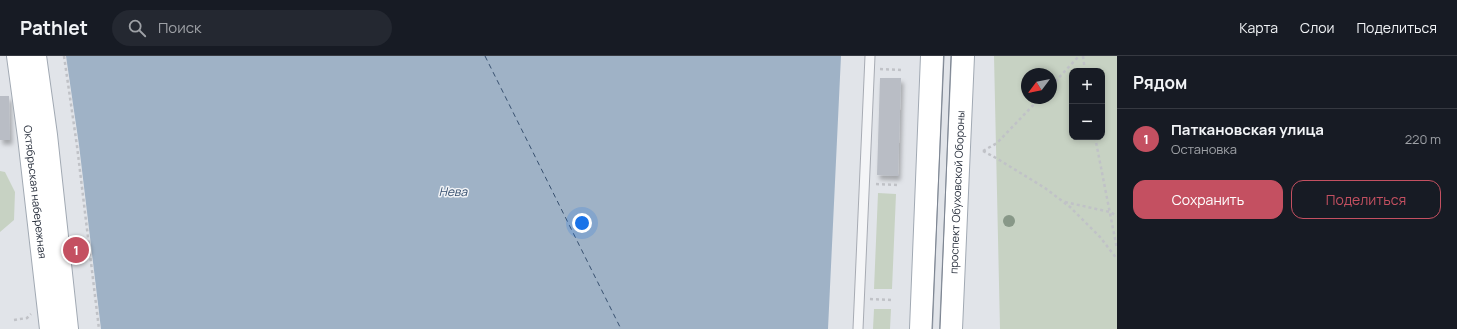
<!DOCTYPE html>
<html lang="ru">
<head>
<meta charset="utf-8">
<style>
	:root { --surface:#171b24; --page:#242831; --text:#f1f3f6; --muted:#9ea1a6; --line:#363941; --accent:#c45061 }
	body { margin:0; font-family:Manrope,sans-serif; background:var(--page); color:var(--text) }
	.controls { position:absolute; right:12px; top:12px; display:grid; overflow:hidden; border-radius:8px; box-shadow:0 2px 6px #0003 }
	.controls button { width:36px; height:36px; display:grid; place-items:center; padding:0; border:0; border-bottom:1px solid var(--line); background:var(--surface); color:var(--text); font:20px sans-serif }
	.compass { position:absolute; left:1021px; top:12px; width:36px; height:36px; border-radius:50%; background:var(--surface); box-shadow:0 2px 6px #0003; rotate:238deg }
	.you { position:absolute; left:582px; top:167px; width:14px; height:14px; margin:-10px; border:3px solid #fff; border-radius:50%; background:#1a73e8; box-shadow:0 0 0 6px #1a73e833 }
	.badge { display:grid; place-items:center; width:26px; height:26px; border-radius:50%; background:var(--accent); color:#fff; font-size:13px; font-weight:700 }
	.pin { position:absolute; translate:-50% -50%; border:2px solid #fff; box-shadow:0 1px 4px #0006 }
	.list { margin:0; padding:0; list-style:none }
	h2 { display:flex; justify-content:space-between; align-items:center; height:52px; margin:0; padding:0 16px; font-size:17px }
	h2 small { font-size:13px; font-weight:400; color:var(--muted) }
	.list li { display:grid; grid-template-columns:26px 1fr auto; gap:12px; align-items:center; box-sizing:border-box; height:60px; padding:0 16px; border-top:1px solid var(--line) }
	.list b { display:block; font-size:15px; white-space:nowrap }
	.list p { margin:0; font-size:13px; white-space:nowrap; color:var(--muted) }
	.list em { font-size:13px; font-style:normal; color:var(--muted) }
	.actions { display:flex; gap:8px; padding:12px 16px }
	.actions a { flex:1; padding:9px 0; border:1px solid var(--accent); border-radius:12px; text-align:center; font-size:14px; color:var(--accent) }
	.actions .main { background:var(--accent); color:#fff }
	.icon { flex:none; width:22px; height:22px; fill:none; stroke:currentColor; stroke-width:2; stroke-linecap:round; stroke-linejoin:round }
	.map { position:relative; flex:none; width:1117px; height:273px; overflow:hidden }
	header { display:flex; align-items:center; gap:24px; box-sizing:border-box; height:56px; padding:0 20px; background:var(--surface); border-bottom:1px solid var(--line) }
	header strong { font-size:19px }
	nav { display:flex; gap:22px; margin-inline-start:auto; font-size:14px }
	.search { width:280px; height:36px; background:var(--page); display:flex; align-items:center; gap:10px; box-sizing:border-box; padding:0 14px; border-radius:22px; color:var(--muted); font-size:15px }
	main { display:flex }
	aside { flex:1; background:var(--surface) }
	.map>svg:first-child { display:block }
	.green { fill:#c7d2c3; fill-rule:evenodd }
	.water { fill:#9fb2c6 }
	.lines { fill:none; stroke-linecap:round; stroke-linejoin:round }
	.ferry { stroke:#385170; stroke-width:1; stroke-dasharray:5 4; stroke-linecap:butt }
	.building { fill:#b9bdc5; filter:url(#shadow) }
	.lane-casing { stroke:#a7abb3; stroke-width:11 }
	.primary-casing { stroke:#a1a9b3; stroke-width:24 }
	.path { stroke:#c0c2c7; stroke-width:2.5; stroke-dasharray:3 3; stroke-linecap:butt }
	.lane { stroke:#f4f5f7; stroke-width:9 }
	.primary { stroke:#fff; stroke-width:22 }
	.tram { stroke:#7c8491; stroke-width:1 }
	.tree { fill:#889888 }
	.labels { text-anchor:middle; stroke-width:3; stroke-linejoin:round; paint-order:stroke }
	.street-label { font-size:11px; fill:#2b323f; stroke:#f1f3f6 }
	.water-label { font-size:12px; font-style:italic; fill:#385170; stroke:#f1f3f6 }
</style>
</head>
<body>
<header>
<strong>Pathlet</strong>
<div class="search"><svg class="icon" aria-label="search" viewBox="0 0 24 24"><circle cx="10" cy="10" r="6"/><path d="M15 15l6 6"/></svg>Поиск</div>
<nav><a>Карта</a><a>Слои</a><a>Поделиться</a></nav>
</header>
<main>
<div class="map">
<svg width="1117" height="273" viewBox="0 0 1117 273">
	<defs>
		<filter id="shadow"><feDropShadow dx="2.5" dy="4.5" stdDeviation="2" flood-color="#0004"/></filter>
	</defs>
	<rect width="100%" height="100%" fill="#e1e4e9"/>
	<!-- green -->
	<path class="green" d="M994 0H1117V273H1000ZM1072 15H1102V81H1072ZM1027 18H1051V42H1027Z
		M0 115 5 116 15 136 14 164 0 176Z
		M878 137 896 138 892 233H874Z
		M874 253H891L890 273H873Z"/>
	<!-- water -->
	<path class="water" d="M66 0H841L828 273H101L79 89Z"/>
	<g class="lines">
		<!-- ferry -->
		<path class="ferry" d="M485 0 621 273"/>
	</g>
	<!-- building -->
	<path class="building" d="M880 22H901L898 120 877 119Z
		M0 40H9L10 84H0Z"/>
	<g class="lines">
		<!-- lane casing -->
		<g class="lane-casing">
			<path id="lane" d="M858 273 870 0"/>
		</g>
		<!-- primary casing -->
		<g class="primary-casing">
			<g id="primary">
				<path id="s1" d="M18 0 29 81 51 273"/>
				<path d="M35 0 46 79 67 273"/>
				<path d="M921 273 932 0"/>
				<path id="s2" d="M951 273 963 0"/>
			</g>
		</g>
		<!-- path -->
		<path class="path" d="M64 0 77 90 99 273
			M1083 0 1085 15
			M880 13 901 14
			M1051 30 1079 0
			M1095 81 1117 193
			M983 95 996 102 1045 132 1070 151 1100 181 1117 203
			M983 95 997 87 1040 42
			M876 128 897 129
			M1065 146 1110 156 1117 160
			M870 243 892 244
			M14 264 27 262 31 258"/>
		<!-- lane -->
		<use href="#lane" class="lane"/>
		<!-- primary -->
		<use href="#primary" class="primary"/>
		<!-- tram -->
		<path class="tram" d="M932 273 944 0
			M940 273 951 0"/>
	</g>
	<!-- trees -->
	<circle class="tree" cx="1009" cy="165" r="6"/>
	<g class="labels">
		<!-- street labels -->
		<g class="street-label">
			<text dy="4" stroke="none"><textPath href="#s1" startOffset="137">Октябрьская набережная</textPath></text>
			<text dy="4" stroke="none"><textPath href="#s2" startOffset="137">проспект Обуховской Обороны</textPath></text>
		</g>
		<!-- water labels -->
		<g class="water-label">
			<text x="453" y="140">Нева</text>
		</g>
	</g>
</svg>
<div class="controls">
<button>+</button>
<button>−</button>
</div>
<svg class="compass" viewBox="-18 -18 36 36"><path d="M0-13l5 13h-10z" fill="#e53935"/><path d="M0 13l5-13h-10z" fill="#9ea1a6"/></svg>
<div class="you"></div>
<div class="pin badge" style="left:76px;top:194px">1</div>
</div>
<aside>
<h2>Рядом<small></small></h2>
<ul class="list">
<li><span class="badge">1</span><div><b>Паткановская улица</b><p>Остановка</p></div><em>220 m</em></li>
</ul>
<div class="actions"><a class="main">Сохранить</a><a>Поделиться</a></div>
</aside>
</main>
</body>
</html>
